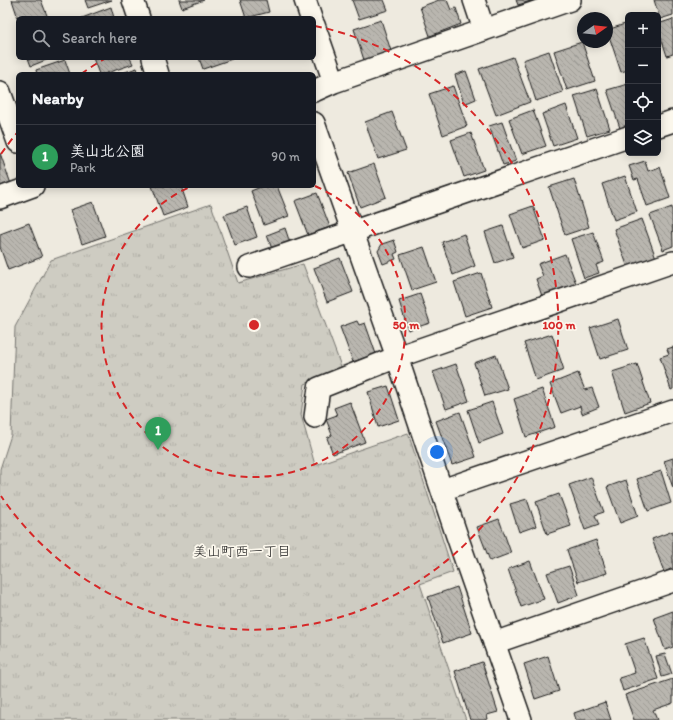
<!DOCTYPE html>
<html lang="en">
<head>
<meta charset="utf-8">
<style>
	:root { --surface:#171b24; --page:#20242c; --text:#f1f3f6; --muted:#9ea1a6; --line:#363941; --accent:#8c9099 }
	body { margin:0; font-family:Itim,"Klee One",sans-serif; background:var(--page); color:var(--text) }
	.controls { position:absolute; right:12px; top:12px; display:grid; overflow:hidden; border-radius:6px; box-shadow:0 2px 10px #0003 }
	.controls button { width:36px; height:36px; display:grid; place-items:center; padding:0; border:0; border-bottom:1px solid var(--line); background:var(--surface); color:var(--text); font:20px sans-serif }
	.compass { position:absolute; left:577px; top:12px; width:36px; height:36px; border-radius:50%; background:var(--surface); box-shadow:0 2px 10px #0003; rotate:76deg }
	.you { position:absolute; left:437px; top:452px; width:14px; height:14px; margin:-10px; border:3px solid #fff; border-radius:50%; background:#1a73e8; box-shadow:0 0 0 6px #1a73e833 }
	.badge { display:grid; place-items:center; width:26px; height:26px; border-radius:50%; background:var(--accent); color:#fff; font-size:13px; font-weight:700 }
	.pin { position:absolute; translate:-50% -33px; filter:drop-shadow(0 1px 2px #0008) }
	.pin::after { content:''; position:absolute; top:21px; width:14px; height:12px; background:inherit; clip-path:polygon(0 0,100% 0,50% 100%) }
	.list { margin:0; padding:0; list-style:none }
	h2 { display:flex; justify-content:space-between; align-items:center; height:52px; margin:0; padding:0 16px; font-size:17px }
	h2 small { font-size:13px; font-weight:400; color:var(--muted) }
	.list li { display:grid; grid-template-columns:26px 1fr auto; gap:12px; align-items:center; box-sizing:border-box; height:64px; padding:0 16px; border-top:1px solid var(--line) }
	.list b { display:block; font-size:15px; white-space:nowrap }
	.list p { margin:0; font-size:13px; white-space:nowrap; color:var(--muted) }
	.list em { font-size:13px; font-style:normal; color:var(--muted) }
	.icon { flex:none; width:22px; height:22px; fill:none; stroke:currentColor; stroke-width:2; stroke-linecap:round; stroke-linejoin:round }
	.map { position:relative; flex:none; width:673px; height:720px; overflow:hidden }
	.search { position:absolute; background:var(--surface); box-shadow:0 2px 10px #0003; left:16px; top:16px; width:300px; height:44px; display:flex; align-items:center; gap:10px; box-sizing:border-box; padding:0 14px; border-radius:6px; color:var(--muted); font-size:15px }
	.panel { position:absolute; background:var(--surface); box-shadow:0 2px 10px #0003; left:16px; top:72px; width:300px; height:116px; border-radius:6px }
	.map>svg:first-child { display:block }
	.park { fill:url(#park-tufts); stroke:#75746f }
	.building { fill:url(#building-back-hatch); stroke:#1c1c1c }
	.lines { fill:none; stroke-linecap:round; stroke-linejoin:round }
	.minor-casing { stroke:#1c1c1c; stroke-width:24 }
	.minor { stroke:#fbf7ec; stroke-width:21 }
	.ring { fill:none; stroke:#d62828; stroke-width:2; stroke-dasharray:7 5 }
	.labels { text-anchor:middle; stroke-width:3.5; stroke-linejoin:round; paint-order:stroke }
	.neighbourhood-label { font-size:14px; fill:#1c1c1c; stroke:#fbf7ec }
	.centre { fill:#d62828; stroke:#fbf7ec; stroke-width:2 }
	.ring-label { font-size:12px; text-anchor:middle; font-weight:bold; fill:#d62828; stroke:#fbf7ec; stroke-width:3.5; stroke-linejoin:round; paint-order:stroke }
</style>
</head>
<body>
<div class="map">
<svg width="673" height="720" viewBox="0 0 673 720">
	<defs>
		<pattern id="park-tufts" width="24" height="20" patternUnits="userSpaceOnUse"><rect width="24" height="20" fill="#ceccc2"/><path d="M3 7l-1-3M5 7V3M7 7l1-3M15 17l-1-3M17 17v-4M19 17l1-3" fill="none" stroke="#b0afa6"/></pattern>
		<pattern id="building-back-hatch" width="6" height="6" patternUnits="userSpaceOnUse"><rect width="6" height="6" fill="#b9b6af"/><path d="M-1 5l2 2M0 0l6 6M5-1l2 2" fill="none" stroke="#9e9c96"/></pattern>
	</defs>
	<rect width="100%" height="100%" fill="#eeeadf"/>
	<filter id="ink" filterUnits="userSpaceOnUse"><feTurbulence type="fractalNoise" baseFrequency=".025" numOctaves="2"/><feDisplacementMap in="SourceGraphic" scale="8" xChannelSelector="R" yChannelSelector="G"/><feConvolveMatrix kernelMatrix="1 2 1 2 8 2 1 2 1" color-interpolation-filters="sRGB"/></filter>
	<g filter="url(#ink)">
		<!-- park -->
		<path class="park" d="M211 204 238 283 303 264 342 369 305 384 301 415 315 465 408 433 453 572 420 584 466 720H0V469L11 435 15 327 51 260Z"/>
		<!-- building -->
		<path class="building" d="M12 0H41L48 18H18Z
			M85 0H112L88 8Z
			M179 0H204L182 8Z
			M240 0H266L269 12 246 18Z
			M352 0H384L388 10 359 19Z
			M439 0H447L451 10 456 8 461 24 430 36 420 7Z
			M516 0H534L518 5Z
			M654 0H673V15L660 19Z
			M111 7 114 18H82Z
			M673 19V54L667 56 658 28V24Z
			M381 20 391 51 364 60 354 29Z
			M628 23V70L621 72 607 30Z
			M582 42 595 81 567 90 554 51Z
			M549 51 563 92 536 101 523 60Z
			M513 57 530 102 496 115 479 69Z
			M28 58H51L31 66Z
			M93 58H130L133 64 104 74H99Z
			M199 58H232V59L203 69Z
			M65 60 70 74H37L36 70Z
			M137 68 139 74H119Z
			M466 71 476 99 464 104 455 75Z
			M628 84V125L620 128 607 90Z
			M453 86 467 126 443 135 429 94Z
			M597 89 610 129 587 136 574 96Z
			M566 105 577 138 553 146 542 114Z
			M533 110 546 146 522 154 509 119Z
			M392 112 406 150 378 159 365 122Z
			M502 122 516 161 503 165 489 126Z
			M471 133 484 170 464 177 451 140Z
			M0 153 11 184 0 188Z
			M645 161 648 171 660 167 670 198 647 206 638 179 634 180 629 166Z
			M374 164 386 197 360 207 348 173Z
			M625 176 637 212 614 220 602 184Z
			M574 179 589 227 565 235 549 187Z
			M152 186H181L188 207 163 216Z
			M263 186H277L289 216 264 225 251 191Z
			M317 193 330 227 308 235 295 201Z
			M93 202 105 236 82 244 70 210Z
			M533 206 545 240 522 248 510 214Z
			M247 207 257 237 235 245 224 215Z
			M672 207 673 246 663 250 650 215Z
			M642 219 656 258 628 268 614 229Z
			M29 223 42 257 8 270 0 247V234Z
			M503 226 513 257 495 263 485 232Z
			M285 228 291 246 273 252 267 235Z
			M593 232 604 262 596 265 599 273 584 278 571 239Z
			M464 234 475 266 453 275 442 242Z
			M394 240 398 252 394 254 396 259 383 264 378 251 382 244Z
			M424 247 436 282 412 290 400 255Z
			M565 254 577 286 543 299 536 279 543 276 538 264Z
			M340 258 353 292 327 302 314 268Z
			M481 273 492 307 465 316 454 282Z
			M420 294 430 323 408 330 399 301Z
			M618 319 628 350 600 359 590 328Z
			M357 321 359 325 365 323 376 354 353 362 340 327Z
			M552 334 564 370 536 380 524 343Z
			M673 347V389L671 390 660 357 669 354 667 349Z
			M496 355 508 389 485 396 474 363Z
			M456 364 469 401 446 409 433 372Z
			M637 364 650 403 625 412 612 372Z
			M578 373 585 390 592 388 599 407 582 414 580 406 561 413 550 384Z
			M388 386 399 420 378 427 368 392Z
			M542 389 555 427 526 437 514 399Z
			M350 402 365 442 333 454 327 438 332 435 326 419 337 415 334 408Z
			M492 402 503 434 479 443 468 410Z
			M460 412 476 457 452 465 436 421Z
			M673 458V488L664 461Z
			M661 471 671 503 648 511 637 479Z
			M591 477 604 512 595 515 599 525 585 530 569 485Z
			M626 480 638 516 620 523 607 487Z
			M559 494 571 526 547 534 536 502Z
			M527 499 536 526 519 532 510 504Z
			M499 519 511 553 490 561 477 527Z
			M673 531V568L664 572 652 539Z
			M596 540 607 573 578 582 567 550Z
			M530 561 544 599 521 607 508 569Z
			M569 566 579 595 558 603 547 573Z
			M457 587 472 633 443 643 428 597Z
			M673 611V647L665 650 654 618Z
			M644 638 658 679 623 691 619 678 635 673 625 644Z
			M665 654 672 674 662 677 656 656Z
			M548 656 559 691 535 699 524 664Z
			M482 662 498 712 487 715 488 719 484 720H470L455 671Z
			M673 679V703L653 710 657 720H634L625 695Z
			M605 702 611 720H576L574 713Z"/>
		<g class="lines">
			<!-- minor casing -->
			<g class="minor-casing">
				<path id="minor" d="M133 0 139 18
					M305 0 311 18
					M474 0 484 30
					M314 25 334 82
					M153 58 158 74
					M314 91 334 82 570 0
					M0 92 18 142
					M314 123 397 357 457 536 521 720
					M658 126 673 121
					M0 198 33 186
					M249 267 628 137
					M315 417 319 388 397 357 673 262
					M442 490 673 411
					M494 643 673 581"/>
			</g>
			<!-- minor -->
			<use href="#minor" class="minor"/>
		</g>
	</g>
	<!-- distance rings -->
	<g class="ring">
		<path d="M315 186A152 152 0 1 1 192 186"/>
		<path d="M1 154A305 305 0 0 1 17 133M81 74A305 305 0 0 1 106 58M315 26A305 305 0 1 1 1 496"/>
	</g>
	<g class="labels">
		<!-- neighbourhood labels -->
		<g class="neighbourhood-label">
			<text x="242" y="556">美山町西一丁目</text>
		</g>
	</g>
	<circle cx="254" cy="325" r="6" class="centre"/>
	<g class="ring-label">
		<text x="406" y="329">50 m</text>
		<text x="559" y="329">100 m</text>
	</g>
</svg>
<div class="controls">
<button>+</button>
<button>−</button>
<button><svg class="icon" aria-label="locate" viewBox="0 0 24 24"><circle cx="12" cy="12" r="6"/><path d="M12 2v4M12 18v4M2 12h4M18 12h4"/></svg></button>
<button><svg class="icon" aria-label="layers" viewBox="0 0 24 24"><path d="M12 4l9 5-9 5-9-5zM3 14l9 5 9-5"/></svg></button>
</div>
<svg class="compass" viewBox="-18 -18 36 36"><path d="M0-13l5 13h-10z" fill="#e53935"/><path d="M0 13l5-13h-10z" fill="#9ea1a6"/></svg>
<div class="you"></div>
<div class="pin badge" style="left:158px;top:450px;background:#2e9e5b">1</div>
<div class="search"><svg class="icon" aria-label="search" viewBox="0 0 24 24"><circle cx="10" cy="10" r="6"/><path d="M15 15l6 6"/></svg>Search here</div>
<section class="panel">
<h2>Nearby<small></small></h2>
<ul class="list">
<li><span class="badge" style="background:#2e9e5b">1</span><div><b>美山北公園</b><p>Park</p></div><em>90 m</em></li>
</ul>
</section>
</div>
</body>
</html>
